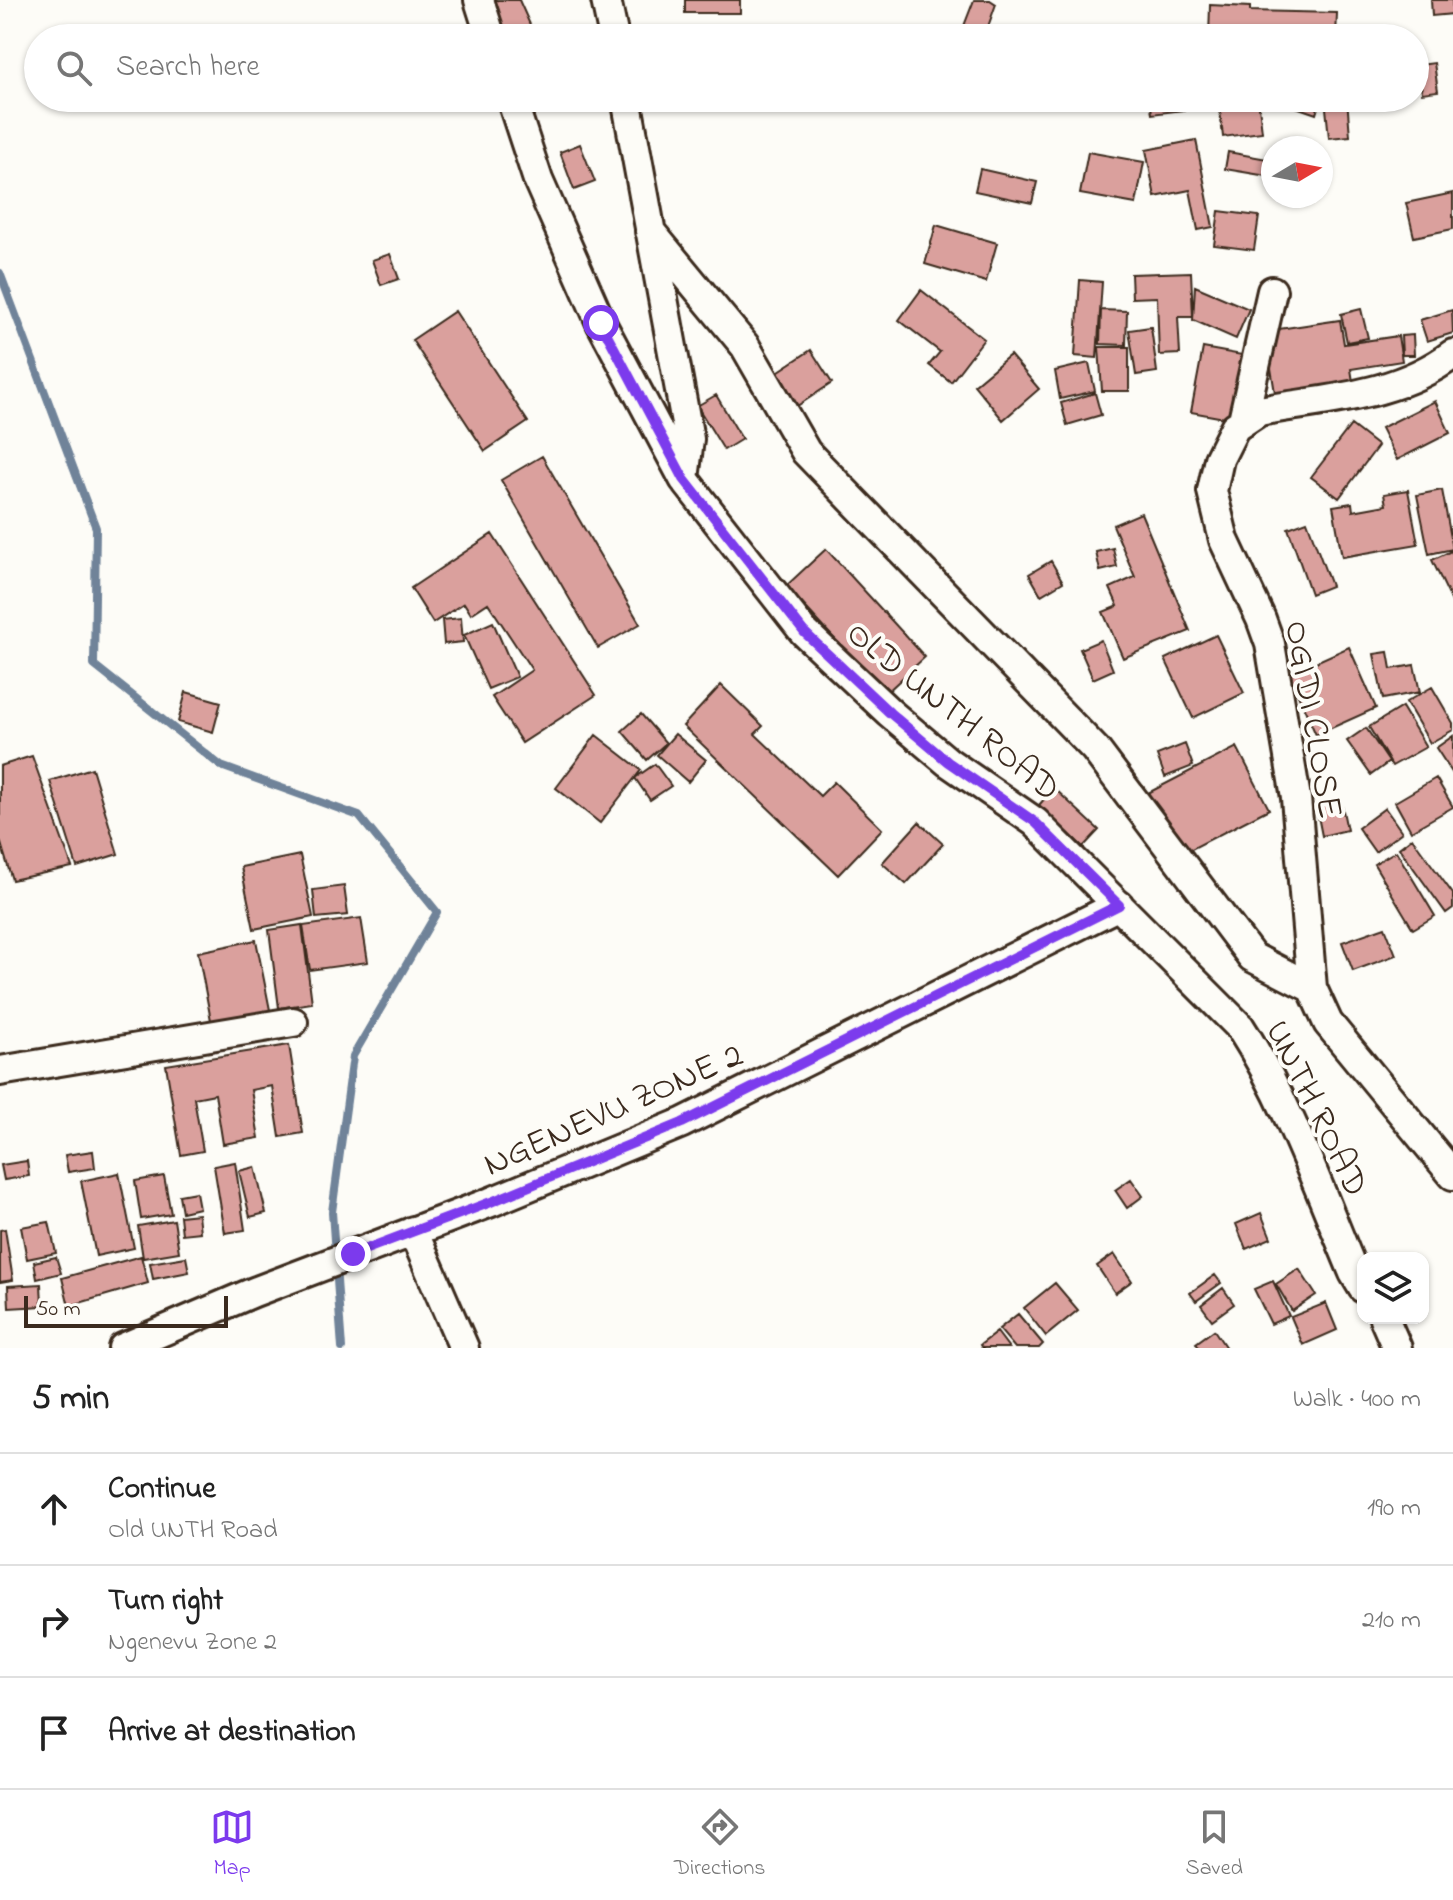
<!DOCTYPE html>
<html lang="en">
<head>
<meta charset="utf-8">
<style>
	:root { --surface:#fff; --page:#f2f2f2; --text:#222; --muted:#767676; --line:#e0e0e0; --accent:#7c3aed }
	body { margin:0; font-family:"Indie Flower",sans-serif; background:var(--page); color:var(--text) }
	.controls { position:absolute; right:24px; bottom:24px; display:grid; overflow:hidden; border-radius:16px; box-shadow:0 2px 6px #0004 }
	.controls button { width:72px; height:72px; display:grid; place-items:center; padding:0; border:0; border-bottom:2px solid var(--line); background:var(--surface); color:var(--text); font:40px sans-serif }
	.compass { position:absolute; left:1261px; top:136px; width:72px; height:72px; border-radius:50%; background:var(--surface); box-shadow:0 2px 6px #0004; rotate:80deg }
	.scale { position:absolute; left:24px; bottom:20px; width:204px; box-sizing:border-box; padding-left:8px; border:4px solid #3b2a1e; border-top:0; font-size:22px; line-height:28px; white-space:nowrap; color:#3b2a1e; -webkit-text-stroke:6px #fdfcf7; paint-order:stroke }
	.stop { position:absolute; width:24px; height:24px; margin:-18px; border:6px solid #7c3aed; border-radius:50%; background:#fff }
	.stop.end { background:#7c3aed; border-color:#fff; box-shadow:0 2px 8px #0008 }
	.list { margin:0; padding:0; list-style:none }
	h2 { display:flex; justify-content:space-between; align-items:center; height:104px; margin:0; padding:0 32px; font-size:34px }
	h2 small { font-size:26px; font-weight:400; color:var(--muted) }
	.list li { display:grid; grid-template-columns:52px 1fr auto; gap:24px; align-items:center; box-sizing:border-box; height:112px; padding:0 32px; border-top:2px solid var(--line) }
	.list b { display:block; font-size:30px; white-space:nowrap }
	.list p { margin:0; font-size:26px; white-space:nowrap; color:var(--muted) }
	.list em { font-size:26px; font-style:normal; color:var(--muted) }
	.icon { flex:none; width:44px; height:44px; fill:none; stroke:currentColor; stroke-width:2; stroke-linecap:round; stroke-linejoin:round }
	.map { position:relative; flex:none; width:1453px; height:1348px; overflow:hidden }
	.search { position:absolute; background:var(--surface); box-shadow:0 2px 6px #0004; left:24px; right:24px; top:24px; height:88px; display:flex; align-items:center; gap:20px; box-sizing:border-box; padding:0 28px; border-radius:44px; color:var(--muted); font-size:30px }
	.sheet { height:440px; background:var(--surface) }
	nav { display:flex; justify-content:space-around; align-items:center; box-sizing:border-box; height:112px; border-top:2px solid var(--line); background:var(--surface); font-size:22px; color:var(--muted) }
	nav a { display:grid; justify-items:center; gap:4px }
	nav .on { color:var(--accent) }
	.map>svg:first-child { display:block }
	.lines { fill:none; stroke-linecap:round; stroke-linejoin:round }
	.stream { stroke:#6f8399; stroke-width:8 }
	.building { fill:#daa09d; stroke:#3b2a1e; stroke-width:2 }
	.minor-casing { stroke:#3b2a1e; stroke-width:34 }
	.minor { stroke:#fdfcf7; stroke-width:28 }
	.route { stroke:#7c3aed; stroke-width:10 }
	.labels { text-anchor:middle; stroke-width:8; stroke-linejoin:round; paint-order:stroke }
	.street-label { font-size:36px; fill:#3b2a1e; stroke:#fdfcf7 }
</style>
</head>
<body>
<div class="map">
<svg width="1453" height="1348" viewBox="0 0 1453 1348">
	<rect width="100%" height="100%" fill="#fdfcf7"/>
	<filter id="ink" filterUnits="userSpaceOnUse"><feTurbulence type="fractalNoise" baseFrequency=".0125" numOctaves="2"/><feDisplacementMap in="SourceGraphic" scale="16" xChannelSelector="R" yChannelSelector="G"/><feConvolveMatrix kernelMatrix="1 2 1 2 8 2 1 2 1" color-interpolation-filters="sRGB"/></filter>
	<g filter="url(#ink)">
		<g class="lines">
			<!-- stream -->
			<path class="stream" d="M0 273 96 528 94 665 221 766 359 816 437 912 353 1056 332 1212 335 1254
				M336 1267 342 1348"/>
		</g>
		<!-- building -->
		<path class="building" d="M489 0H519L536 38H505Z
			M685 0H740V13H685Z
			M974 0H990L996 4 984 38 962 31Z
			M1431 0H1452L1453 14 1432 16Z
			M1210 5 1250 7V11L1337 13 1336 38H1184L1209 37Z
			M1434 63 1438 91 1422 93 1419 65Z
			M1150 98H1190L1192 109 1152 114Z
			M1241 98H1258L1262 132 1223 137 1219 101Z
			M1270 98H1321L1316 114Z
			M1325 98H1347L1350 136 1329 138Z
			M1196 140 1213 227 1198 230 1190 190 1155 197 1146 150Z
			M580 144 595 182 574 190 560 152Z
			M1088 152 1144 162 1136 204 1080 194Z
			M1228 152 1273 160V177L1225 169Z
			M980 169 1037 182 1032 203 975 191Z
			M1453 193V229L1414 237 1406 203Z
			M1219 211 1259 216 1254 250 1214 245Z
			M936 225 997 243 986 282 925 264Z
			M390 254 399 279 381 285 372 260Z
			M1191 272 1193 317H1178L1180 354 1159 355 1157 297 1132 298 1131 274Z
			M1080 280 1102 282 1097 358 1075 356Z
			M1195 286 1249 309 1236 339 1193 320Z
			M921 290 984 339 951 382 929 365 940 352 899 320Z
			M1361 309 1368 338 1347 342 1341 314Z
			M1101 310 1127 311 1126 345 1100 344Z
			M1452 310 1453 333 1427 341 1420 320Z
			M455 311 528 422 485 451 412 340Z
			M1340 320 1344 344 1398 336 1402 361 1351 369 1354 388 1276 399 1265 331Z
			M1151 327 1157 372 1136 375 1129 330Z
			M1413 335 1414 355H1402L1401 336Z
			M1099 347H1129V391H1102Z
			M1203 348 1242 355 1230 419 1191 412Z
			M811 350 832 383 797 406 776 373Z
			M1010 355 1039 389 1003 420 974 385Z
			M1089 363 1095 391 1060 399 1055 371Z
			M1095 393 1101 415 1067 425 1061 403Z
			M716 395 742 439 724 450 697 406Z
			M1435 401 1450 433 1397 460 1381 428Z
			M1351 425 1378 446 1339 498 1311 477Z
			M542 456 640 624 598 648 501 480Z
			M1408 490 1418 544 1342 557 1333 506 1352 503 1353 511 1386 505 1384 494Z
			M1442 490 1453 549 1429 554 1417 495Z
			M1141 513 1190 631 1123 658 1103 612 1118 606 1110 588 1135 577 1113 525Z
			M1307 521 1331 586 1311 594 1288 528Z
			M492 534 596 695 522 743 492 697 532 670 488 603 471 614 464 603 433 623 411 588Z
			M1113 548 1117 567 1100 571 1096 552Z
			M826 549 925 657 885 694 786 586Z
			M1451 551 1453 554V604L1432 560Z
			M1051 561 1063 582 1041 595 1029 574Z
			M461 618 463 642 444 644 442 620Z
			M493 622 517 677 488 689 464 635Z
			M1216 635 1244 693 1193 718 1165 659Z
			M1101 640 1113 670 1093 679 1080 649Z
			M1349 647 1376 708 1316 735 1289 674Z
			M1388 652 1391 669 1414 665 1420 692 1383 699 1374 654Z
			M721 685 763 726 755 734 820 796 834 782 882 829 838 875 683 726Z
			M1432 687 1453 723V730L1430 743 1406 702Z
			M186 692 221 702 213 732 178 722Z
			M1402 707 1426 747 1392 766 1369 727Z
			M641 714 666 743 647 760 622 731Z
			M1366 728 1389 762 1371 775 1347 741Z
			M675 734 706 760 688 782 657 755Z
			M596 735 641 770 600 823 556 788Z
			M1453 736V774L1436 748Z
			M1185 744 1193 766 1165 777 1157 755Z
			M1237 747 1269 809 1180 855 1148 793Z
			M32 756 72 867 12 880 0 840V766Z
			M655 764 671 786 650 800 635 778Z
			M92 768 118 854 77 867 50 781Z
			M1436 778 1453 807 1411 831 1395 802Z
			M1054 788 1099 830 1083 847 1039 805Z
			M1341 801 1347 830 1322 836 1316 806Z
			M1385 808 1402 832 1375 852 1358 828Z
			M919 822 943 844 906 884 882 863Z
			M1412 838 1453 894V908L1446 913 1399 848Z
			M1396 851 1435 916 1413 929 1374 864Z
			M300 855 313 917 254 929 241 867Z
			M344 886 348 915 316 918 313 890Z
			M361 918 368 962 310 970 303 926Z
			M302 925 312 1003 279 1008 269 930Z
			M1385 927 1396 955 1353 971 1342 942Z
			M256 940 273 1025 214 1036 198 952Z
			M289 1045 303 1133 280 1137 272 1086 251 1090 259 1138 223 1144 215 1094 194 1098 203 1151 181 1155 166 1065Z
			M93 1151 95 1168 68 1172 65 1155Z
			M27 1161 29 1176 4 1180 1 1165Z
			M235 1162 245 1230 225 1233 214 1166Z
			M255 1167 266 1213 250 1217 239 1171Z
			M119 1173 134 1248 96 1256 81 1181Z
			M164 1176 171 1214 141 1219 135 1181Z
			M1131 1179 1143 1196 1127 1208 1115 1190Z
			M196 1192 199 1208 182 1212 179 1195Z
			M1261 1213 1271 1238 1246 1249 1236 1224Z
			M198 1214 200 1232 182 1234 180 1216Z
			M174 1220 179 1252 143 1258 138 1226Z
			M49 1222 56 1253 27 1259 21 1227Z
			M5 1229 13 1280 0 1282V1230Z
			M1114 1254 1132 1281 1115 1293 1097 1266Z
			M141 1256 148 1283 69 1306 62 1278Z
			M56 1257 61 1273 37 1279 34 1262Z
			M186 1257 189 1272 153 1279 150 1263Z
			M1299 1269 1316 1295 1292 1311 1276 1284Z
			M1215 1275 1221 1283 1196 1301 1190 1293Z
			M1273 1281 1289 1316 1271 1324 1254 1289Z
			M1055 1283 1078 1310 1046 1336 1024 1308Z
			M41 1284 42 1306 9 1308 8 1286Z
			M1223 1288 1234 1304 1212 1320 1201 1305Z
			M1326 1303 1337 1330 1303 1345 1291 1317Z
			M1018 1314 1043 1344 1039 1348H1015L999 1329Z
			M1214 1330 1226 1348H1199L1196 1343Z
			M997 1332 1009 1348H982L980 1345Z"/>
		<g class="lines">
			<!-- minor casing -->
			<g class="minor-casing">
				<path id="minor" d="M479 0 491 38
					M606 0 614 38
					M511 98 538 180 601 323 684 479 804 632 890 713 948 762 1035 822 1240 1027C1289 1103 1319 1190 1354 1273L1363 1288
					M626 98 689 439 684 479
					M650 231 745 346 806 452 1095 749 1252 957 1312 988
					M1453 354C1396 397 1326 399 1259 411L1235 427 1219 459 1212 491 1224 540 1261 619 1270 644 1296 798 1312 988 1328 1023 1453 1175
					M1243 420 1272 291
					M0 1071 293 1022
					M413 1231 464 1348
					M1384 1318 1397 1348
					M123 1348 254 1292 491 1202 682 1123 1119 905"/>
			</g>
			<!-- minor -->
			<use href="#minor" class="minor"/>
		</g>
	</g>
	<g class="lines" filter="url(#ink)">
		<!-- route -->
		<path class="route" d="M353 1254 491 1202 682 1123 1119 905 1035 822 948 762 890 713 804 632 684 479 601 323"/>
	</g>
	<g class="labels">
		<!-- street labels -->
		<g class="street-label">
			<text transform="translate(955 709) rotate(39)" y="13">OLD UNTH ROAD</text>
			<text transform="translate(1316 719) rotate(80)" y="13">OGIDI CLOSE</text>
			<text transform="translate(612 1107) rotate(-24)" y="13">NGENEVU ZONE 2</text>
			<text transform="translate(1319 1107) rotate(64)" y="13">UNTH ROAD</text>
		</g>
	</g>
</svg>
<div class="controls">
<button><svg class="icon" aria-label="layers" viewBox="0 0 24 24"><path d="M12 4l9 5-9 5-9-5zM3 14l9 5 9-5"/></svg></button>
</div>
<svg class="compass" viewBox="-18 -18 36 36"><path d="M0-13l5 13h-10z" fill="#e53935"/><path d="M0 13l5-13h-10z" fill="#767676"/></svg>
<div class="scale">50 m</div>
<div class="stop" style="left:601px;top:323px"></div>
<div class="stop end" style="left:353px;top:1254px"></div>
<div class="search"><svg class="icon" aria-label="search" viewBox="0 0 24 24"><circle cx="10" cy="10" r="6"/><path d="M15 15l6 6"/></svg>Search here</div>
</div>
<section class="sheet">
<h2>5 min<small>Walk · 400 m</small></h2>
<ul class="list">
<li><svg class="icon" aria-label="ahead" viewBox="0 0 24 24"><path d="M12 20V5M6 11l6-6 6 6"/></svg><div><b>Continue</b><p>Old UNTH Road</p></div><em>190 m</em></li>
<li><svg class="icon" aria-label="right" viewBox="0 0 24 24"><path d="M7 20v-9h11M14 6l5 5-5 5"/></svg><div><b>Turn right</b><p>Ngenevu Zone 2</p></div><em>210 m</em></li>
<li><svg class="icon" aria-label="arrive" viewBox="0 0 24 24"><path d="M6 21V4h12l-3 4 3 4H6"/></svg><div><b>Arrive at destination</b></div></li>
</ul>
</section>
<nav>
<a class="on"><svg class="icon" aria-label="map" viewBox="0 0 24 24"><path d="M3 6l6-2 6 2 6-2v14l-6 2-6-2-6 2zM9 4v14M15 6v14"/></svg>Map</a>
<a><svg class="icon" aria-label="directions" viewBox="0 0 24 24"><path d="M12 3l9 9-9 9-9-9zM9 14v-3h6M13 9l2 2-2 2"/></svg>Directions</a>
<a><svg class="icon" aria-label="saved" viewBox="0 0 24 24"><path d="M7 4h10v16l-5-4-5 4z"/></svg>Saved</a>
</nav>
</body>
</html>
